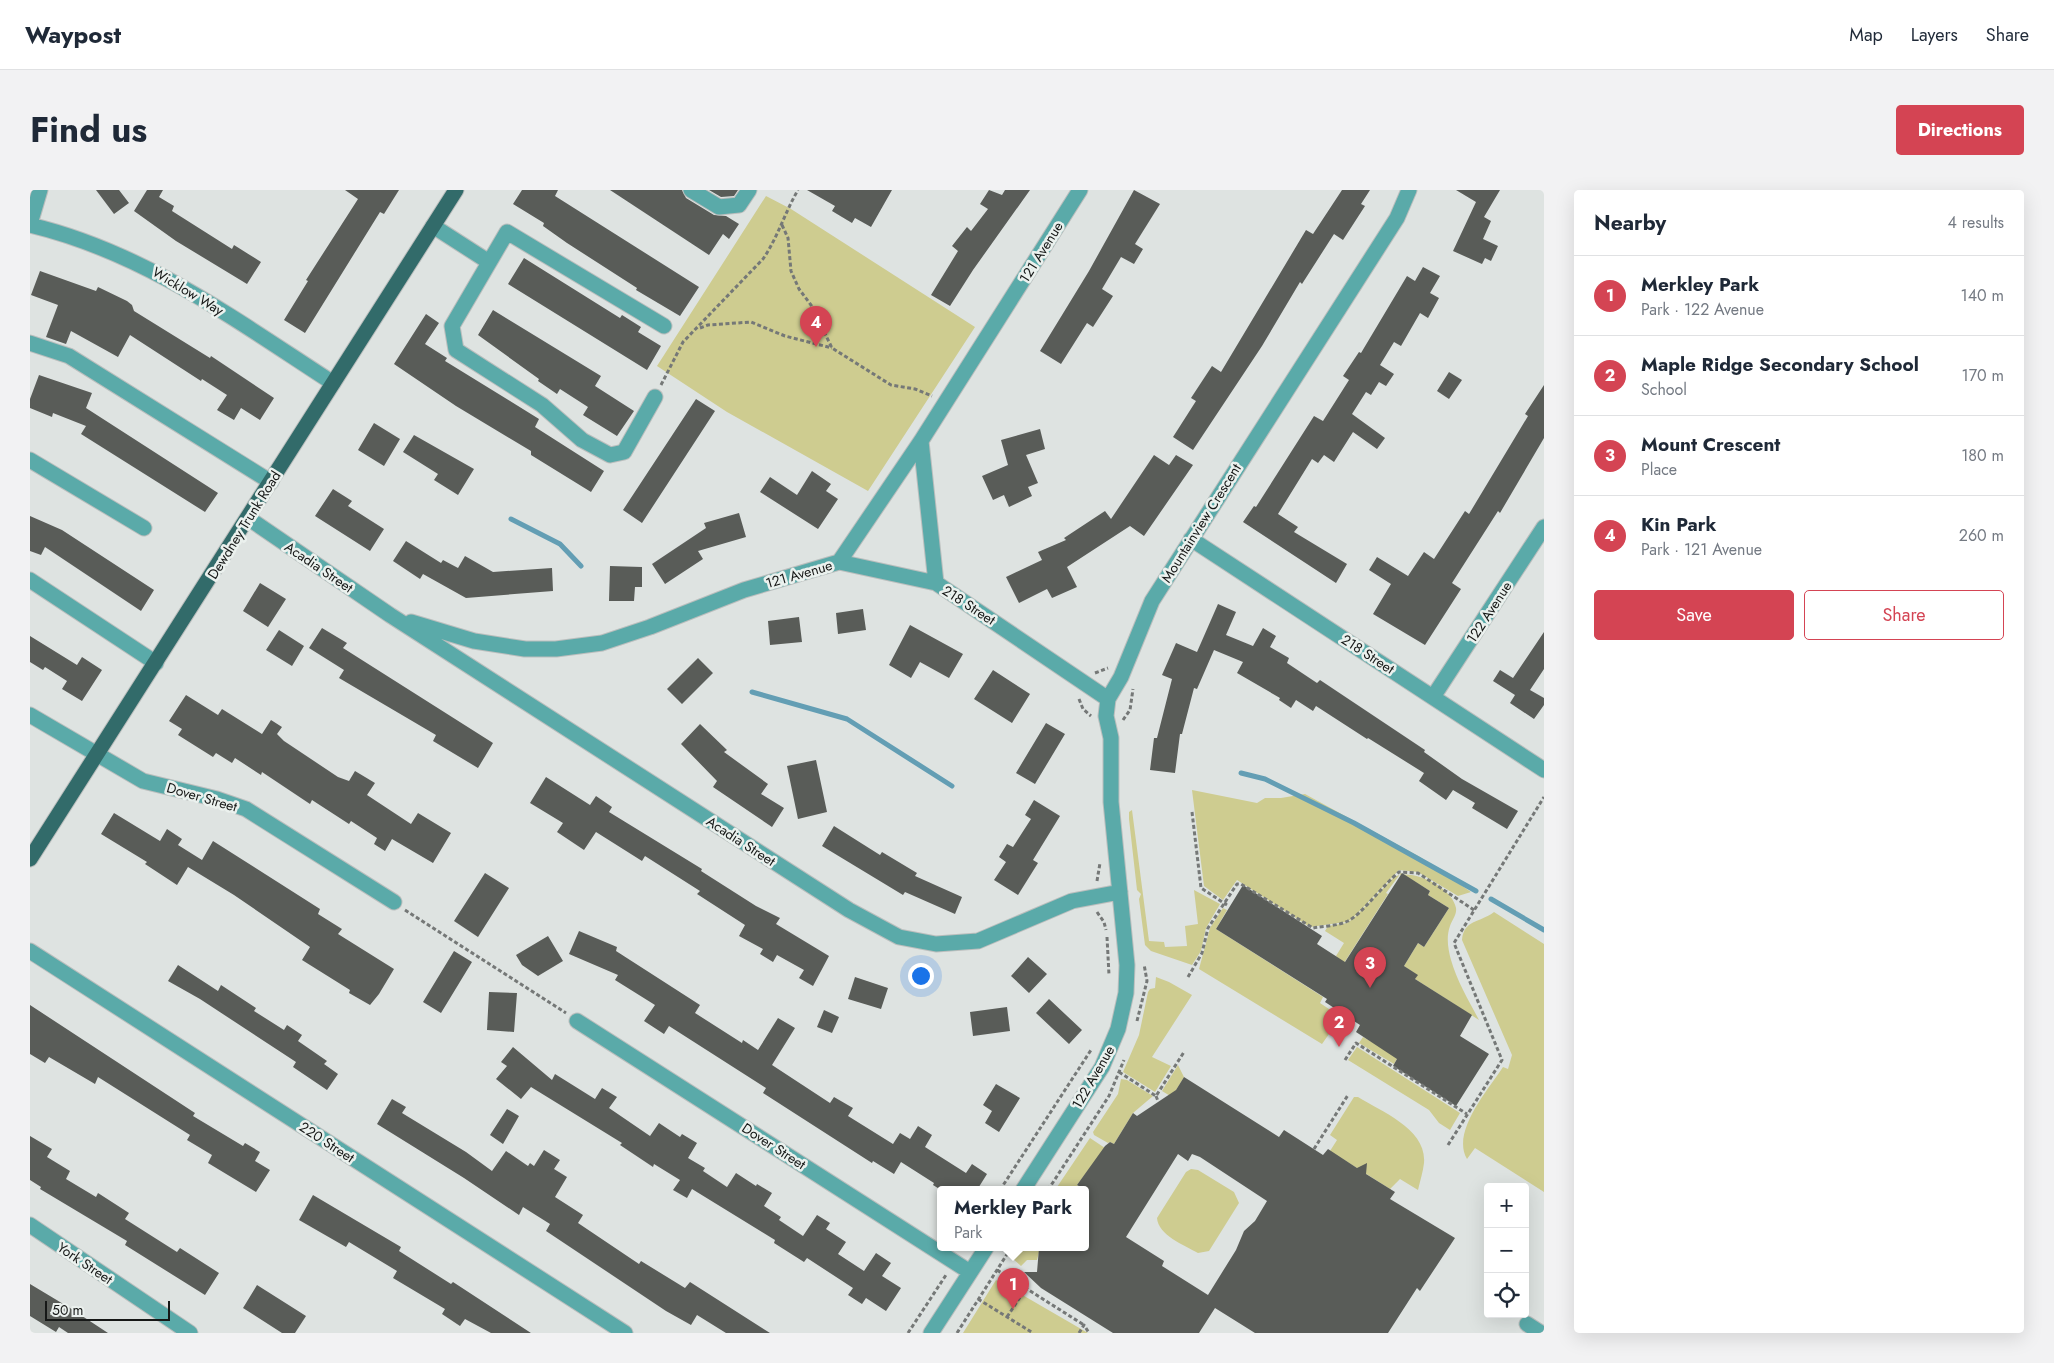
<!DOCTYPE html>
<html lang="en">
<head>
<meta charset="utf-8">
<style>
	:root { --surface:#fff; --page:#f2f2f3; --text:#1f2937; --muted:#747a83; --line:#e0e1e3; --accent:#d44453 }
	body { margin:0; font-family:Jost,sans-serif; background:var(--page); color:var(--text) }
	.controls { position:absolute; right:15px; bottom:15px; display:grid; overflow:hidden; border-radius:5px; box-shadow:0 5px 20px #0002 }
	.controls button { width:45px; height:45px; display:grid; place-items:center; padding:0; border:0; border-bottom:1px solid var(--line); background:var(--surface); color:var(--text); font:25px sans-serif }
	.scale { position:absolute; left:15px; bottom:12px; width:125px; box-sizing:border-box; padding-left:5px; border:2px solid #161817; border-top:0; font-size:14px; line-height:18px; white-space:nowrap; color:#161817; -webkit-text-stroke:4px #ebf1ee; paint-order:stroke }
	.you { position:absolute; left:890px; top:785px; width:18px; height:18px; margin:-12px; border:4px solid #fff; border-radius:50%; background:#1a73e8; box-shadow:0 0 0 8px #1a73e833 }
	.badge { display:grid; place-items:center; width:32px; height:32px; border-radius:50%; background:var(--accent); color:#fff; font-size:16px; font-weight:700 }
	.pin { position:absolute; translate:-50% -41px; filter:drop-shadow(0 1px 2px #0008) }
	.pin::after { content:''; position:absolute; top:26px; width:18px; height:15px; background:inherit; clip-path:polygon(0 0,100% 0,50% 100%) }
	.popup { position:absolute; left:907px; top:996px; width:152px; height:65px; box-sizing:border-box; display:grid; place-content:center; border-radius:5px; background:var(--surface); filter:drop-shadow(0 1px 4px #0005); font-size:16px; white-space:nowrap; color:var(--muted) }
	.popup b { font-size:19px; color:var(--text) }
	.popup::after { content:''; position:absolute; left:50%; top:100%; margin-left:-10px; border:10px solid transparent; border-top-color:var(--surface) }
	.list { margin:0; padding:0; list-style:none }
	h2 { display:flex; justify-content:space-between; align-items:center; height:65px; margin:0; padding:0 20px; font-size:21px }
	h2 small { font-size:16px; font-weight:400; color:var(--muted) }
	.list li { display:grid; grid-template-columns:32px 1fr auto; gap:15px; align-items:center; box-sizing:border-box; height:80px; padding:0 20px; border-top:1px solid var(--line) }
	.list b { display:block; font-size:19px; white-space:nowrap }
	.list p { margin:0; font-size:16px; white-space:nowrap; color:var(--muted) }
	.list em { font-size:16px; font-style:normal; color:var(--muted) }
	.actions { display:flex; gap:10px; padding:15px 20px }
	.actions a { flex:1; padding:11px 0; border:1px solid var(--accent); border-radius:5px; text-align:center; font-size:18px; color:var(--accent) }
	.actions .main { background:var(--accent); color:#fff }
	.icon { flex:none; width:28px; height:28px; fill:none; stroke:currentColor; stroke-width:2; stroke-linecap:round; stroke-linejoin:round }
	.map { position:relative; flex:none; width:1514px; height:1143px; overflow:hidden; border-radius:5px }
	header { display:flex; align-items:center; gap:30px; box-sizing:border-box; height:70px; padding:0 25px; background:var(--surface); border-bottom:1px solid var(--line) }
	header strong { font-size:24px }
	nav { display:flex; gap:28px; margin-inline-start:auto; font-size:18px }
	.intro { display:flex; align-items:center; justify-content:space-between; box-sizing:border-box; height:120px; padding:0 30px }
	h1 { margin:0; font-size:35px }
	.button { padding:12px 22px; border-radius:5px; background:var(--accent); color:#fff; font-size:18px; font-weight:700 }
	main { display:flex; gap:30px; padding:0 30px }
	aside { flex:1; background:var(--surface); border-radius:5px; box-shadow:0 5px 20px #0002 }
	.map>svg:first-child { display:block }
	.green { fill:#cecc90 }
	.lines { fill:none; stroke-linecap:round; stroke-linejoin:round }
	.stream { stroke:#639eb4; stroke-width:5 }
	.building { fill:#595c58; fill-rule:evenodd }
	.minor-casing { stroke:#babebd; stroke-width:17 }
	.major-casing { stroke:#babebd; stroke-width:17 }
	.path { stroke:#757877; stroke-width:3; stroke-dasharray:4 2.5; stroke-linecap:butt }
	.minor { stroke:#5aaaa9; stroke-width:15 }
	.major { stroke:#326b6a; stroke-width:15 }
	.labels { text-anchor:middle; stroke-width:5; stroke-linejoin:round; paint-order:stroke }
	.street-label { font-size:14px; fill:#161817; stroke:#ebf1ee }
</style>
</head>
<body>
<header>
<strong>Waypost</strong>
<nav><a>Map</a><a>Layers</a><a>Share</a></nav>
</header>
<div class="intro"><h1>Find us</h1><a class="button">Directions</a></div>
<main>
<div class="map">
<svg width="1514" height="1143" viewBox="0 0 1514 1143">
	<rect width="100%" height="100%" fill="#dee3e1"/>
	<!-- green -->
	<path class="green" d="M736 6 761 19 945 137 838 301 697 222 627 176Z
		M1162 600 1227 613 1235 608H1251L1275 604 1390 667 1441 702 1428 706 1388 682 1369 680 1322 729 1316 732 1280 737 1207 690 1193 710 1174 696Z
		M1102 620 1119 751 1134 752 1135 757 1157 756 1155 736 1168 734 1164 700 1190 714 1176 738 1171 761 1162 775 1121 761 1115 755 1109 709 1111 704 1107 700 1099 629V622Z
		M1371 683 1356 703 1358 704 1314 773 1306 766 1314 753 1295 741 1298 736 1317 733 1324 728 1364 687C1382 677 1423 698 1426 718 1427 725 1422 730 1420 736 1416 747 1418 759 1421 770 1427 791 1439 811 1449 830L1385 789 1387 785 1374 776 1388 753 1394 757 1419 718 1398 705 1400 701Z
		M1193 718 1197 720 1186 739 1293 807 1290 813 1311 827 1292 854 1169 779 1180 738Z
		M1464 722 1514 754V1002L1445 958 1437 969C1421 942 1458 900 1473 877L1478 879 1482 865 1432 750C1434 729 1450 733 1464 722Z
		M1126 787 1139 792 1162 805 1122 867 1141 876 1125 902 1093 882 1109 845 1118 802 1120 799 1125 798Z
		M1333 847 1368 867 1364 874 1329 853Z
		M1327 857 1430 923 1420 940 1409 933 1399 920 1318 870Z
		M1148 875 1154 887 1142 907 1132 901Z
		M1091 889 1097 890 1123 906 1103 923 1084 954 1080 952 1078 953 1064 945 1063 942 1088 904Z
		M1324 907H1328C1352 922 1397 939 1394 973 1393 982 1390 991 1388 1000L1370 989 1360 999 1300 961 1307 950 1300 945Z
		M1060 948 1075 958 1047 995 1054 1000H1025Z
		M1161 979 1168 980 1204 1002 1209 1013 1179 1061 1168 1063C1154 1055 1128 1045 1127 1028L1156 982Z
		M988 1058H1010L1007 1070H997L991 1076 982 1068Z
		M966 1090 977 1096 1058 1143H933Z"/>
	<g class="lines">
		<!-- stream -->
		<path class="stream" d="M481 329 530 354 551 376
			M722 502 817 529 922 596
			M1211 583 1235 589 1324 633 1446 701
			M1461 709 1514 740"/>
	</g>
	<!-- building -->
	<path class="building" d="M66 0H89L99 13 84 24Z
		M117 0H133L129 7 144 16 142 21 202 59 204 55 231 72 217 94 146 51 104 21Z
		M315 0H369L354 24 350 22 275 143 254 130 278 91 276 90 328 9Z
		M492 0H528L525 6 669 97 650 126 606 100 607 98 537 53 513 36 514 33 483 14Z
		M580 0H652L656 8 684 25 696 26 709 34 699 49 693 44 679 65Z
		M679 0H708L704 6 691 7Z
		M777 0H862L841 37 825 28 822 33 802 21 805 16Z
		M959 0 972 5 975 0H1000L943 80 920 116 901 105 928 61 922 56 937 37 941 41 958 19 950 14Z
		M1104 0 1130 14 1105 54 1113 59 1104 74 1091 67 1072 99 1083 106 1063 137 1057 133 1031 174 1010 161 1059 81Z
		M1312 0H1340L1331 14 1335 16 1313 50 1304 44 1272 94 1270 92 1232 156 1163 260 1143 247 1166 211 1161 208 1182 176 1191 182 1276 40 1283 44Z
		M1426 0H1470L1454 27 1461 31 1453 49 1468 56 1461 71 1455 68 1452 74 1423 61 1446 12Z
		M494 68 590 128 592 125 611 137 608 142 631 156 617 180 478 94Z
		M1393 77 1410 86 1400 103 1409 108 1398 128 1390 123 1371 156 1364 152 1350 175 1364 184 1356 196 1349 192 1341 205 1336 202 1322 224 1355 248 1347 259 1323 242 1304 272 1294 265 1288 273 1282 269 1248 324 1268 337 1264 342 1317 374 1306 393 1213 332 1224 316 1226 317 1284 226 1293 231 1319 190 1313 186 1329 162 1331 163 1377 86 1385 91Z
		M10 81 66 101 68 97 97 111 102 115 104 121 180 168 181 166 244 208 230 230 211 218 204 230 187 220 197 205 172 189 171 191 100 145 88 167 41 141 36 154 16 147 28 115 1 105Z
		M463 120 571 186 565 196 604 221 587 246 553 225 558 217 530 199 527 204 508 191 509 189 448 145Z
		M396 124 409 133 395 154 417 168 415 171 509 229 505 237 574 281 561 302 501 265V261L426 216 364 174Z
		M1419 182 1432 190 1419 209 1407 201Z
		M9 185 62 203 56 218 188 303 175 322 51 244 56 236 23 223 22 227 0 218V209Z
		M1514 195V248L1470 323 1468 321 1422 393 1431 399 1395 455 1343 424 1361 394 1339 380 1347 367 1378 386 1394 362 1404 369 1435 321 1439 324 1498 226 1495 224Z
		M666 209 685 221 612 333 593 320Z
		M344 233 370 249 354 276 328 260Z
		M1010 239 1015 259 996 265 1008 293 998 297 1002 306 979 317 974 305 963 310 952 286 978 275 971 250Z
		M384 245 444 279 428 305 404 290 408 284 373 262Z
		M1124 265 1139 275 1146 265 1163 275 1114 346 1100 336 1037 377 1047 397 1022 408 1017 399 989 413 976 387 1012 370 1008 362 1036 350 1034 348 1075 321 1081 329Z
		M782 281 801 294 796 301 808 309 788 339 730 302 740 287 767 305Z
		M303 299 322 311 318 316 354 339 340 361 285 326Z
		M709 323 716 347 668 361 673 369 635 394 622 374 676 338 674 333Z
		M0 326 32 340 124 400 111 421 15 357 11 365 0 361Z
		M376 351 411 373 413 370 428 378 435 366 463 382 522 378 523 401 436 408 393 384 390 389 363 371Z
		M580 376 612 377V397H605L604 411H579Z
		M230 393 256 409 238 437 213 421Z
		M1188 414 1206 422 1196 445 1223 456 1233 438 1246 446 1240 457 1259 468 1257 473 1287 493 1290 490 1395 560 1394 562 1432 589 1488 621 1477 639 1442 618 1445 613 1423 600 1416 610 1389 591 1394 583 1338 548 1337 549 1286 516 1283 521 1266 510 1261 518 1249 510 1250 508 1207 483 1213 472 1184 460 1167 499 1164 498 1152 544H1150L1145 583 1120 580 1124 548H1127L1142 489 1132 485 1146 453 1167 462Z
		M833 419 836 440 808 444 806 423Z
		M769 427 772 452 740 455 738 431Z
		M880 435 933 464 919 488 890 472 881 488 859 475Z
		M292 438 317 453 313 458 463 553 448 578 403 551 406 545 309 488 314 480 279 458Z
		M249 440 274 456 262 476 236 460Z
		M1514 442V479L1500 500 1514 508V515L1504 529 1480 513 1485 505 1463 491 1470 480 1483 488Z
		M0 446 47 475 52 467 72 480 52 511 32 499 37 491 15 477 13 480 0 472Z
		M668 468 683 483 652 514 637 499Z
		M963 480 1000 504 982 533 944 509Z
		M156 505 188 525 192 519 232 544 241 530 252 537 247 544 254 551 308 587 319 591 325 581 345 593 337 605 381 634 388 623 421 643 403 673 362 649 355 661 344 654 347 648 321 631 319 634 282 610 280 614 232 582 231 585 205 568 202 573 186 563 183 567 148 545 152 539 139 531Z
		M1016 533 1035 544 1005 594 986 583Z
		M670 534 697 560 694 562 738 594 731 604 754 618 742 637 683 597 687 591 651 554Z
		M786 570 797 622 768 629 757 576Z
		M516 587 560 615 566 606 582 617 579 622 672 679 671 681 726 716 750 728 746 734 799 766 783 796 769 788 774 780 747 765 743 772 730 764 733 759 709 746 715 735 667 704 670 701 615 666 612 671 566 642 554 660 527 642 533 633 500 613Z
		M1004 610 1030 626 1003 670 1008 673 988 705 964 690 976 672 969 667 977 654 983 657 1001 629 995 625Z
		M84 623 130 651 137 639 152 649 148 655 172 670 183 651 290 719 288 724 312 739 308 744 364 779 349 804 340 815 319 803 320 800 272 770 280 757 204 705 158 677 147 695 115 674 117 672 71 644Z
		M804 636 850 665 852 662 887 683 885 686 932 707 925 724 875 702 873 705 792 656Z
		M455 683 479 698 448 747 424 731Z
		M1372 683 1400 701 1398 705 1419 718 1394 757 1388 753 1374 776 1388 785 1385 789 1442 825 1430 846 1459 864 1426 916 1363 876 1367 869 1326 842 1330 835 1295 812 1297 809 1186 739 1213 695 1292 746 1287 754 1315 772Z
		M549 741 587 757 586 761 670 815 665 823 712 853 713 850 728 860 748 828 765 838 742 875 800 913 804 907 823 918 818 926 863 954 870 943 880 949 888 936 902 945 895 957 936 983 942 974 957 984 947 1000H911L903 995 904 993 871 972 864 984 843 971 842 973 733 903 736 898 639 836 634 844 614 831 625 815 585 790 588 785 539 764Z
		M518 746 533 771 508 786 492 775 486 765Z
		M424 761 442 772 411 823 393 812Z
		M998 767 1017 784 999 803 981 786Z
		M148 775 188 801 191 795 226 818 224 821 254 840 257 835 272 845 268 851 297 871 294 874 308 884 297 900 263 877 266 872 170 809 138 791Z
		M825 787 858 798 851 819 818 809Z
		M459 802 487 803 484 842 457 840Z
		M1019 809 1052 840 1039 854 1006 823Z
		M0 815 165 923 163 926 213 956 215 953 230 962 225 971 240 980 226 1002 178 973 182 965 157 950 160 945 68 887 65 894 19 867 15 873 0 864Z
		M977 817 980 841 943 846 940 822Z
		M794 820 809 827 802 843 787 837Z
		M483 857 522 890 525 884 565 909 572 898 587 907 579 918 620 946 629 933 650 947 652 944 667 953 658 968 675 978 673 981 697 997 706 983 726 996 727 994 742 1003 734 1016 751 1027 749 1030 773 1046 787 1025 800 1033 796 1039 816 1052 808 1064 834 1081 846 1063 861 1073 852 1086 871 1098 856 1121 836 1108 832 1114 818 1105 823 1098 777 1068 774 1072 744 1053 745 1050 662 999 657 1008 643 1000 650 990 624 974 623 977 590 955 592 953 501 897 491 909 466 889 477 876 471 872Z
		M1154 887 1249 947 1254 940 1293 965 1298 959 1327 978 1337 973 1336 984 1365 1002 1360 1009 1425 1048 1390 1101 1387 1098 1358 1143H1225L1185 1118 1169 1143H1083L1011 1098 994 1082H1007L1009 1058H1056V1000L1047 995 1075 956 1080 952 1084 954 1103 923 1107 926 1146 900ZM1148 964 1158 971 1162 964 1170 967 1237 1011 1225 1031 1214 1041 1206 1060 1178 1105 1132 1076 1134 1071 1096 1047Z
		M966 894 990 908 969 942 955 933 962 921 953 915Z
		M362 909 376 917 372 923 436 962 462 981 476 961 498 976 500 973 504 976 514 960 530 970 524 979 537 987 525 1007 553 1025 548 1033 609 1074 611 1071 655 1098 660 1092 740 1143H696L667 1125 661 1135 636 1121 516 1041 520 1034 493 1017 489 1025 434 988 347 934Z
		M477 919 489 926 473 954 460 945Z
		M0 946 22 959 17 967 40 981 36 989 66 1007 68 1003 99 1023 95 1029 147 1062 150 1058 189 1083 175 1105 95 1055 97 1051 10 999 11 997 0 990Z
		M283 1005 371 1057 369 1061 421 1094 423 1092 501 1143H461L435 1129 430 1136 412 1124 415 1119 363 1088 367 1081 319 1052 316 1057 269 1030Z
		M0 1094 40 1118 78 1143H38L29 1137 26 1142 0 1126Z
		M227 1095 276 1126 265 1143H252L213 1118Z"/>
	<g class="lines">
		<!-- minor casing -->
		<g class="minor-casing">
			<path id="minor" d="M661 0 689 17 709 15 719 0
				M0 34 10 0
				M0 35C114 62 207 131 303 193
				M403 36 459 72
				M0 153 39 166 241 292
				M625 207 594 262 580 265 552 250 512 215 426 160 422 136 477 42 634 136
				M891 251 906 393
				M0 270 114 338
				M218 328 360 425 819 720 869 747 906 754 948 751 1042 711 1090 702
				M1161 349 1514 580
				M809 372 906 393 1078 509
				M0 390 126 473
				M381 432 444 451 495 459H526L572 453 620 437 714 400 809 372 891 251 1050 0
				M1403 507 1514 337
				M0 525 113 591 187 609 216 619 364 712
				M0 761 595 1143
				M547 831 940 1082
				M993 1000 1072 877 1088 839 1096 803 1097 775 1081 612V548L1076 526 1078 509 1091 487 1122 411 1367 28 1379 0
				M0 1035 160 1143
				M1497 1134 1511 1143
				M901 1143 956 1058"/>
		</g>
		<!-- major casing -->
		<g class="major-casing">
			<path id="major" d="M0 669 426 0"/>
		</g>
		<!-- path -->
		<path class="path" d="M752 35 758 48 761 81 769 99 781 115 802 158 861 195 885 199 902 206
			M670 138 678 135 721 132 755 146 802 158
			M631 195 653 152 733 69C748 47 755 22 768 0
			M1065 483 1078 478
			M1049 509 1053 519 1061 526
			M1093 530 1100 520 1103 499
			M1162 622 1171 698 1197 715
			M1067 691 1070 673
			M375 720 536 823
			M1067 722 1074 732 1076 740
			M1077 747 1079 785
			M1158 787 1172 763 1178 738 1207 694H1211L1283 738C1294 736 1308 736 1318 731 1331 725 1354 694 1369 682L1388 683 1444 720
			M1107 831 1117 791 1114 774
			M1315 870 1326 853 1437 924
			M1089 882 1126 906 1154 862
			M1126 906 1128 911
			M1418 955 1472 870 1424 753 1514 607
			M1284 959 1318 905
			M970 1000 1061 860
			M1018 1000 1079 906 1094 870
			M967 1080 1054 1135
			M948 1109 1003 1143
			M977 1127 996 1098
			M878 1143 916 1085
			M927 1143 981 1058
			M1049 1143 1054 1135 1059 1143"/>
		<!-- minor -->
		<use href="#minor" class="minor"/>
		<!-- major -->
		<use href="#major" class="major"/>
	</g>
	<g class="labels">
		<!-- street labels -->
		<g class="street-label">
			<text transform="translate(1011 62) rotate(-58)" y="5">121 Avenue</text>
			<text transform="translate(158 101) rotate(31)" y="5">Wicklow Way</text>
			<text transform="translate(1171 333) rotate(-58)" y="5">Mountainview Crescent</text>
			<text transform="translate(214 335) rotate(-58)" y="5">Dewdney Trunk Road</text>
			<text transform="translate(289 377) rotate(34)" y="5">Acadia Street</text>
			<text transform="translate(769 384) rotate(-16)" y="5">121 Avenue</text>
			<text transform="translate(939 415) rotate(33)" y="5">218 Street</text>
			<text transform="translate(1459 422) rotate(-57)" y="5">122 Avenue</text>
			<text transform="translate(1338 464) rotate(33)" y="5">218 Street</text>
			<text transform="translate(172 607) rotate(16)" y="5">Dover Street</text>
			<text transform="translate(711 651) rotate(33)" y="5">Acadia Street</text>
			<text transform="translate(1063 887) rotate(-60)" y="5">122 Avenue</text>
			<text transform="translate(297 952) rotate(33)" y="5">220 Street</text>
			<text transform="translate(744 956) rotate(33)" y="5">Dover Street</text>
			<text transform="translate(55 1073) rotate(34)" y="5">York Street</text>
		</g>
	</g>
</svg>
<div class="controls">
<button>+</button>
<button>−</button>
<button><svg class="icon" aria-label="locate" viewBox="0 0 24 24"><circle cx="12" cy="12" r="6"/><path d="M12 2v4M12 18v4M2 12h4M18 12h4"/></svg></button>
</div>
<div class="scale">50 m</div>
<div class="you"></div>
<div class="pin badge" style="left:983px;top:1119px">1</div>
<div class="popup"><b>Merkley Park</b>Park</div>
<div class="pin badge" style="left:1309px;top:857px">2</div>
<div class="pin badge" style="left:1340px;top:798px">3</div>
<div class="pin badge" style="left:786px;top:157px">4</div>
</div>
<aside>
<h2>Nearby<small>4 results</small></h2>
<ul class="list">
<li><span class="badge">1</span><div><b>Merkley Park</b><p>Park · 122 Avenue</p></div><em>140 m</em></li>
<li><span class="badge">2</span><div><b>Maple Ridge Secondary School</b><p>School</p></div><em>170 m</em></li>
<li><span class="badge">3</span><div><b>Mount Crescent</b><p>Place</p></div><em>180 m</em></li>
<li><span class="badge">4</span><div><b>Kin Park</b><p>Park · 121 Avenue</p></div><em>260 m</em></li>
</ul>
<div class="actions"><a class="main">Save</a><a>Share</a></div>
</aside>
</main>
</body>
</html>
